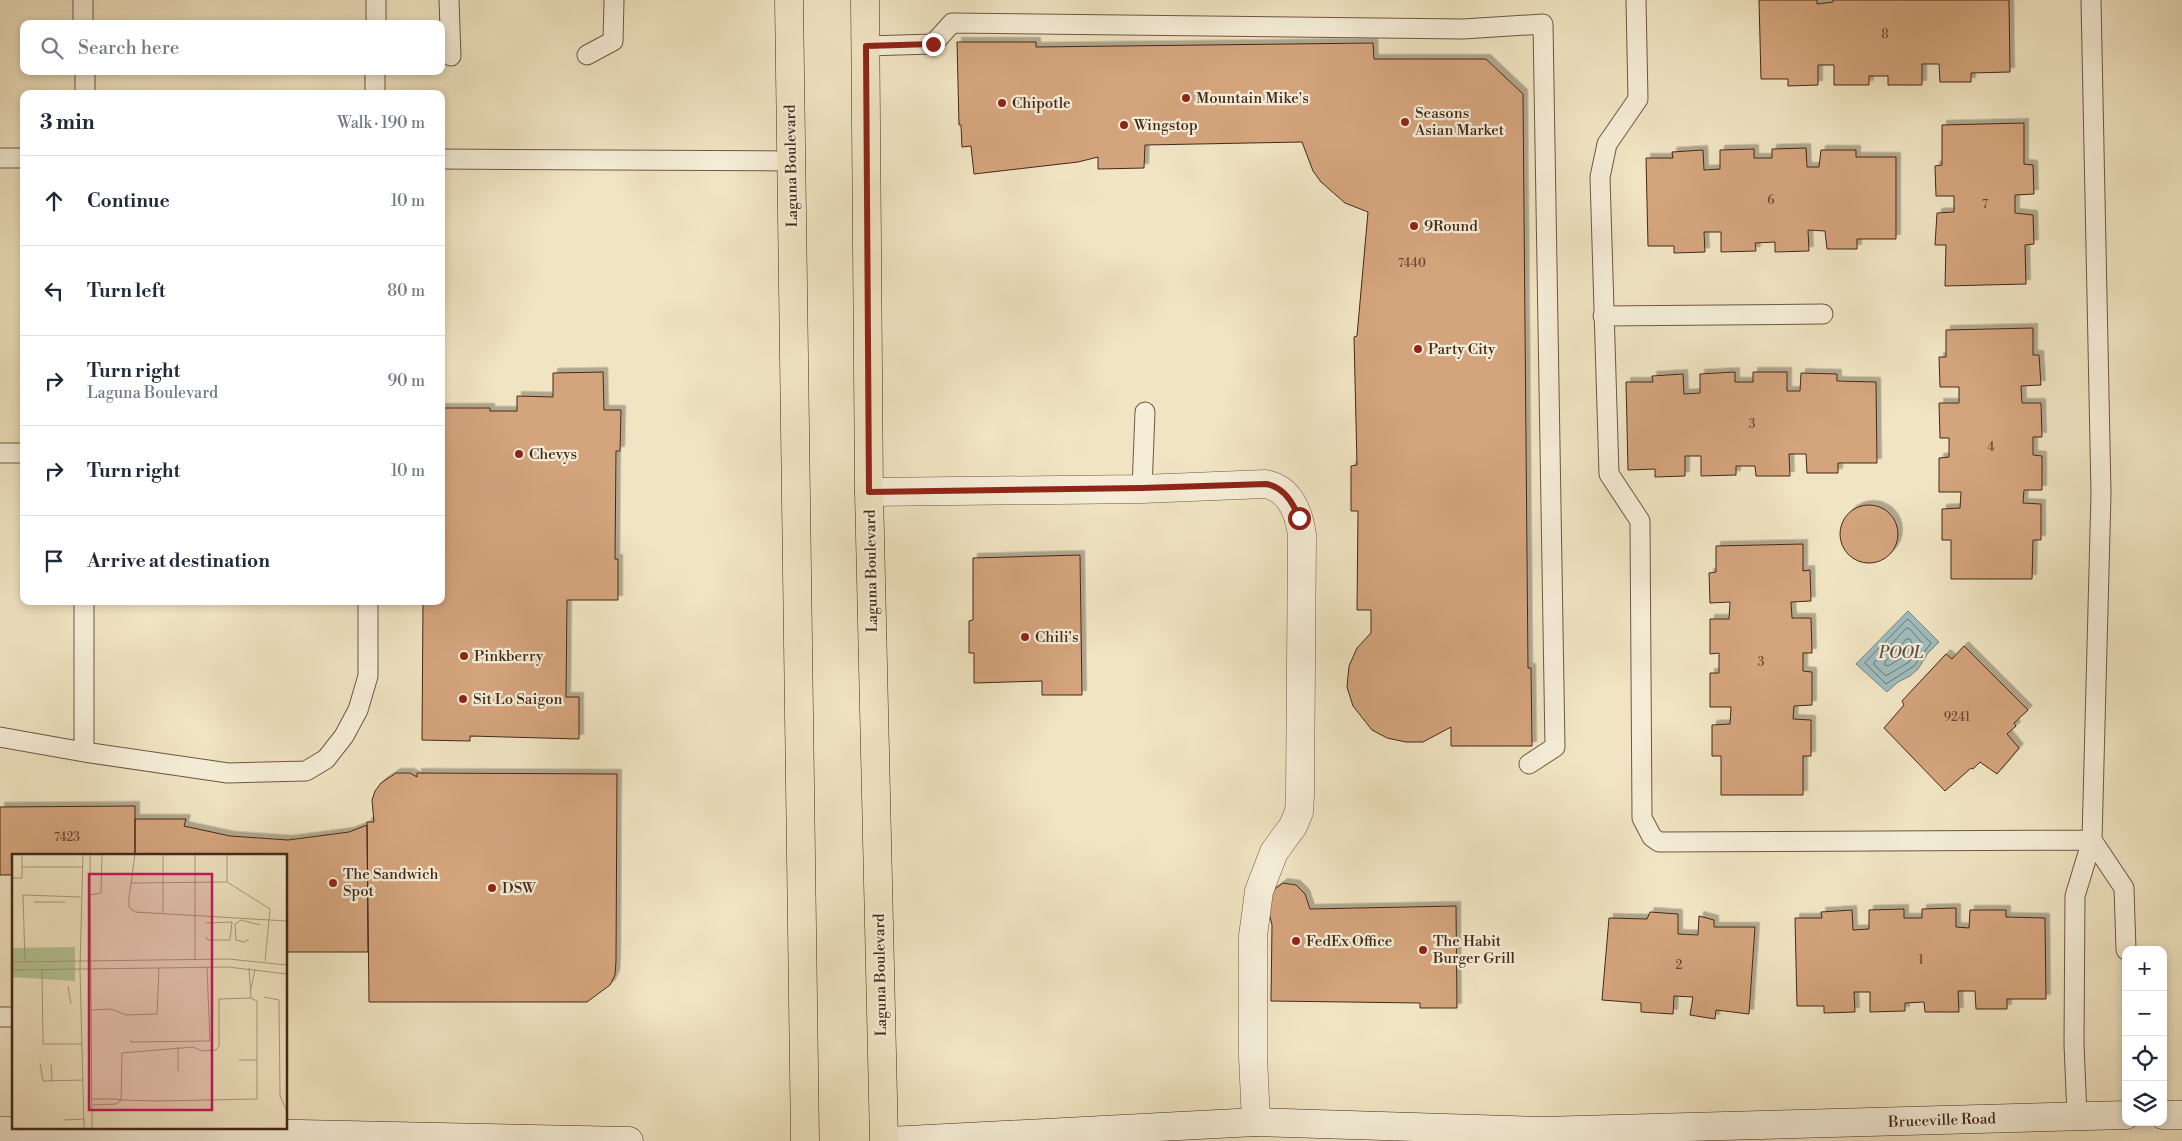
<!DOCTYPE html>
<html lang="en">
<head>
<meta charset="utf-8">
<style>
	:root { --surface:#fff; --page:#f2f2f3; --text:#1f2937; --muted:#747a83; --line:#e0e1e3 }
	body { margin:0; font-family:"Libre Bodoni",serif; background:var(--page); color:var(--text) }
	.controls { position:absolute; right:15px; bottom:15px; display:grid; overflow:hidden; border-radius:10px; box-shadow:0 2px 8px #0003 }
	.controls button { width:45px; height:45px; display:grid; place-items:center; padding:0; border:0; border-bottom:1px solid var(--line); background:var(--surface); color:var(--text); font:25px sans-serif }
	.stop { position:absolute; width:15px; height:15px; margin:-11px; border:4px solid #8f2418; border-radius:50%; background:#fff }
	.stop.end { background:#8f2418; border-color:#fff; box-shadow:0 1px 5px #0008 }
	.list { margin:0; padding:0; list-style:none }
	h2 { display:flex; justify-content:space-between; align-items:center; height:65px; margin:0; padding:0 20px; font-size:21px }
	h2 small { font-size:16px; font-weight:400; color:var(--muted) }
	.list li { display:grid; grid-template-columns:32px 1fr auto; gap:15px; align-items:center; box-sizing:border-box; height:90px; padding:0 20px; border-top:1px solid var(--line) }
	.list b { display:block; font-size:19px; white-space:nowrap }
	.list p { margin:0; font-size:16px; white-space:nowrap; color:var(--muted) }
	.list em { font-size:16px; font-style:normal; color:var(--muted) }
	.icon { flex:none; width:28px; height:28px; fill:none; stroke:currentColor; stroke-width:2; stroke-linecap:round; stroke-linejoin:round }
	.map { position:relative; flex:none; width:2182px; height:1141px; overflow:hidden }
	.search { position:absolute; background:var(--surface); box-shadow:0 2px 8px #0003; left:20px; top:20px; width:425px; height:55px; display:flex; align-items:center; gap:12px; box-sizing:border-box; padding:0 18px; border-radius:10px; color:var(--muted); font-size:19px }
	.panel { position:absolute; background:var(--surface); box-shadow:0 2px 8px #0003; left:20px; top:90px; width:425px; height:515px; border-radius:10px }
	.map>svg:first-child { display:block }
	.water { fill:#9ebcbd; stroke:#7a817b }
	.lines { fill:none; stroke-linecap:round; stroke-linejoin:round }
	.shore { stroke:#71726b; stroke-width:1 }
	.building { fill:#d4a47d; stroke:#442819; filter:url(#shadow) }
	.service-casing { stroke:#6f5743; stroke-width:21 }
	.minor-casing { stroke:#6f5743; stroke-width:29 }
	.secondary-casing { stroke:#442819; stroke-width:29 }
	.primary-casing { stroke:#442819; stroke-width:29 }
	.service { stroke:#f5edd7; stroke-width:19 }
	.minor { stroke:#f5edd7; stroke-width:28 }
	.secondary { stroke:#f5edd7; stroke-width:28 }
	.primary { stroke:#f0e4c2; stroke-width:28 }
	.route { stroke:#8f2418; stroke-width:6 }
	.poi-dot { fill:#8f2418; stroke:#f5edd7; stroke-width:2 }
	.labels { text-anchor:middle; stroke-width:4.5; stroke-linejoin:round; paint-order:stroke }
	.number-label { font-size:12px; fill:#684732 }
	.poi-label { font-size:15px; fill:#442819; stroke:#f5edd7; text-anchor:start }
	.street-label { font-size:15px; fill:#442819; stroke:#f5edd7 }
	.water-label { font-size:16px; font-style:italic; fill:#5a4d42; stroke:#f5edd7 }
	.inset-road { fill:none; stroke:#ab997e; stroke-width:1 }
	.view { fill:#c2185b; fill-opacity:0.15; stroke:#c2185b; stroke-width:2.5 }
	.inset-edge { fill:none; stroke:#442819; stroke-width:2.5 }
</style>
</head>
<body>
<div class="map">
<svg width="2182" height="1141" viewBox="0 0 2182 1141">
	<defs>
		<filter id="shadow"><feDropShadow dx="4.5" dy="-4.5" stdDeviation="0" flood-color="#0004"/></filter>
	</defs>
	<rect width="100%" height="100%" fill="#f0e4c2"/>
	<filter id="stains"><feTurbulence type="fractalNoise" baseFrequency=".004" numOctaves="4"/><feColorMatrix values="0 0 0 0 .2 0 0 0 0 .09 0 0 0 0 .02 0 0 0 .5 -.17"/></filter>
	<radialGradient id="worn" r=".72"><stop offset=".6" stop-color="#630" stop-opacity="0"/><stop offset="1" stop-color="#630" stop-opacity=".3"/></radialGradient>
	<!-- water -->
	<path class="water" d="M1908 611 1939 642 1928 653 1918 669 1910 676 1898 682 1887 692 1856 664Z"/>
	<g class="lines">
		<!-- shore -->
		<path class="shore" d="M1908 619 1931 643 1914 666 1886 684 1865 663Z
			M1907 628 1910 629 1922 643 1909 662 1886 676 1874 665V663Z
			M1907 639H1910L1912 643 1903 657 1888 666 1885 665V662Z"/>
	</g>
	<!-- building -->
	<path class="building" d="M1759 0H1817V4L1833 2V0H2009L2010 72 1971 73V82H1940L1939 64H1922V85H1888V76H1869V85H1834V65H1818V85L1788 86V79H1761Z
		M957 42H1036V47L1373 43 1374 59H1486L1523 94 1528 668H1531L1532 746H1451V727L1423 742H1406L1387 738 1372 730 1353 706 1347 687 1349 666 1357 648 1371 633V610H1357L1358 511H1351V466L1357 465 1354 337 1357 336 1368 212 1345 203 1321 182 1313 171 1302 142 1145 145 1144 168 1098 169V157L1078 162 974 174 971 146 962 147 961 125H959Z
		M2024 123V164L2033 165 2034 194 2015 195V213L2033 215 2034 244 2025 245 2026 284 1945 286 1946 245H1935L1937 213 1954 212V196H1936L1935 166 1942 165V125Z
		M1806 148 1807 167H1819L1821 150H1856V157H1896V239H1857V249H1827L1825 231 1808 230 1809 251 1775 252V242L1755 243 1756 251 1721 252V232H1704L1705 252 1674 253V246H1648L1646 158H1673L1672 152 1703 150 1704 170 1720 169V150L1754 149V158H1772V149Z
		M2033 328V355H2039L2041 385 2021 386 2022 403H2041L2042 437H2033V455L2042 456V490H2024L2023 503 2041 504V540H2033L2032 579H1951V540H1942V509L1960 508 1961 492H1939V458L1949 457V438H1940L1939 403H1959V387H1940L1939 357H1946V330Z
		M603 372 604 410H621L620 451H616L615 559H618V600H567L566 697H579V739L470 736V741L422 740 423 601H441V408H490V411H517V396L553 397V373Z
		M1735 372V382H1753V372H1787V391H1800L1801 373 1837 374V381L1876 382 1877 463H1838V473H1807L1806 454H1789L1790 476H1756L1755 466H1736V475L1701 476V456H1685V476L1655 477V469L1628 470 1626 382H1653L1652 376 1683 374 1684 394 1700 393V374Z
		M1840 534a29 29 0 1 1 58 0a29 29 0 1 1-58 0Z
		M1803 544V571L1810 570 1811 601 1791 602 1792 618H1811L1812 653H1803V671L1812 672V705L1794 706 1793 719 1811 720V756H1803V795H1721V756H1712V725L1730 724 1731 707H1710V673H1719V653L1710 654V619H1729L1730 602 1710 603 1709 573 1716 572V546Z
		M1080 555 1082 695H1042V681L974 683V653H969V621L973 620V558Z
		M1964 646 2028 710 2014 723 2016 726 2007 734 2019 748 1997 774 1980 762 1973 769 1971 768 1945 791 1884 728 1904 705 1902 701 1946 654 1952 659Z
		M396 773H410L417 777V773L617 774 616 961 615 975 610 985 587 1002H369L367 822H374L372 800 375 791 381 783Z
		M135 806V855H14V875H0V807Z
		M135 819H186L184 826 230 836 288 840 349 832 367 825 368 952H286V855H135Z
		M1283 883 1296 885 1305 894 1310 909 1456 906 1457 1008H1420V1003L1271 1001 1272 925 1269 913 1272 891Z
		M1956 908V927L1969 928 1970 910H2006V917L2045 918 2046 999H2007V1009H1976L1975 991H1958L1959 1012H1925L1924 1002 1905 1003V1011L1870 1012V992H1854L1855 1012 1824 1013V1006H1797L1795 918H1822L1821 912 1852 910 1853 930 1869 929V910L1904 909V918H1922V909Z
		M1650 912 1678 914V934L1698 935 1699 916 1714 920V927H1755L1749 1014 1716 1010 1715 1019 1690 1015 1693 997 1674 996 1673 1014 1641 1012V1003L1602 1000 1609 918 1647 919Z"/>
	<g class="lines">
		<!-- service casing -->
		<g class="service-casing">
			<path id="service" d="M83 0V24
				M449 0 451 56
				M1636 0 1638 99 1607 144 1600 177 1609 474 1640 521 1642 818 1652 837 1659 842 2092 840
				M376 24V0
				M866 46 933 44 952 23 1463 29 1543 24 1555 747 1529 764
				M587 55 613 41 614 0
				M85 71V94
				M375 94V71
				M0 158H24
				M441 159 791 161
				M1603 316 1823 314
				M0 453H24
				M1142 489 1145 412
				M0 737 84 752 228 773 306 771 326 759 344 736 358 710 368 676V601
				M84 752V601
				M2092 840 2124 888 2126 950
				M0 1017H14
				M2077 1116 2074 1044 2075 896 2092 840 2101 493 2091 0"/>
		</g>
		<!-- minor casing -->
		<g class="minor-casing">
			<path id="minor" d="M869 492 1142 489 1265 484C1290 488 1299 513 1302 535L1300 795 1299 812 1293 826 1274 852 1259 891 1253 936V1056L1256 1122"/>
		</g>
		<!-- secondary casing -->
		<g class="secondary-casing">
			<path id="secondary" d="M2163 1115H2182
				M0 1131 253 1133 629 1141
				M889 1141 1256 1122 1541 1131 2126 1115"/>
		</g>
		<!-- primary casing -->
		<g class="primary-casing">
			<path id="primary" d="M789 0 805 1141
				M865 0 869 492 884 1141"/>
		</g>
		<!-- service -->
		<use href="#service" class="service"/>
		<!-- minor -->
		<use href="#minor" class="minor"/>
		<!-- secondary -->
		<use href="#secondary" class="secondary"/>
		<!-- primary -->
		<use href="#primary" class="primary"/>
	</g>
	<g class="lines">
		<!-- route -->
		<path class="route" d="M933 44 866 46 869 492 1142 488 1266 484C1284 487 1293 502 1299 518"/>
	</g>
	<!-- markers -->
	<g class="poi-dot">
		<circle cx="1186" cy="98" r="5"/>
		<circle cx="1002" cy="103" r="5"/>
		<circle cx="1405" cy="122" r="5"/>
		<circle cx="1124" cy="125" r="5"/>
		<circle cx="1414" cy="226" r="5"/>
		<circle cx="1418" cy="349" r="5"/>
		<circle cx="519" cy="454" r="5"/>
		<circle cx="1025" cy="637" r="5"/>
		<circle cx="464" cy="656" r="5"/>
		<circle cx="463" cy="699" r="5"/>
		<circle cx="333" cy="883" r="5"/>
		<circle cx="492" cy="888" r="5"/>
		<circle cx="1296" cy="941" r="5"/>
		<circle cx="1423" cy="950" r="5"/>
	</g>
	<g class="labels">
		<!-- number labels -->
		<g class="number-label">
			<text x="1885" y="38">8</text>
			<text x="1771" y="204">6</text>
			<text x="1985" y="208">7</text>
			<text x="1412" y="267">7440</text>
			<text x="1752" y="428">3</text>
			<text x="1991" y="451">4</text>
			<text x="1761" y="666">3</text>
			<text x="1957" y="721">9241</text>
			<text x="67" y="841">7423</text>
			<text x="1921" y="964">1</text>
			<text x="1679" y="969">2</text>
		</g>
		<!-- poi labels -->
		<g class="poi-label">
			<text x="1196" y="103">Mountain Mike's</text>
			<text x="1012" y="108">Chipotle</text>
			<text x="1415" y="118">Seasons<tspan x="1415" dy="17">Asian Market</tspan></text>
			<text x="1134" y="130">Wingstop</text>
			<text x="1424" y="231">9Round</text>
			<text x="1428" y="354">Party City</text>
			<text x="529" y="459">Chevys</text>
			<text x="1035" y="642">Chili's</text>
			<text x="474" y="661">Pinkberry</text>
			<text x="473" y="704">Sit Lo Saigon</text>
			<text x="343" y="879">The Sandwich<tspan x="343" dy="17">Spot</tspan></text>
			<text x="502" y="893">DSW</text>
			<text x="1306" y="946">FedEx Office</text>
			<text x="1433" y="946">The Habit<tspan x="1433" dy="17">Burger Grill</tspan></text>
		</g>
		<!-- street labels -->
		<g class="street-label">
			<text transform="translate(791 166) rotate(-91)" y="5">Laguna Boulevard</text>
			<text transform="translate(871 571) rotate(-91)" y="5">Laguna Boulevard</text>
			<text transform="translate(880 975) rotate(-91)" y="5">Laguna Boulevard</text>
			<text transform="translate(1942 1120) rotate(-2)" y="5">Bruceville Road</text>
		</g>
		<!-- water labels -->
		<g class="water-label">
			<text x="1901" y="658">POOL</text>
		</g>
	</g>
	<!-- overview -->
	<g transform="translate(12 854)">
		<rect width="275" height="275" fill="#f0e4c2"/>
		<path d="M63 93V127L0 123V94Z" fill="#b4c597"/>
		<path class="inset-road" d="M71 0 68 115 72 275M78 0 80 275M123 0 117 44V53L123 58 275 67M10 13H71M0 24H10V0M215 28V0M119 29 215 28 258 55 253 107M78 41 89 39 90 0M22 48H53M151 60V0M194 69 220 68 218 86H196L194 83M237 85 232 88 224 86 223 70 229 66 248 71M183 105V0M0 108 216 105 275 111M13 108 11 41 69 43M237 114 239 144M0 116 216 113 275 120M30 116 31 190H70M56 132 59 150M239 135 243 115M252 143 267 146 268 242 275 257M79 156 99 155 114 161 145 160 147 114M118 185 119 188 198 187 195 113M166 193V217M227 206H245M28 209 31 227 71 226M39 210 40 227M79 245H103L109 246 147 247 245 245V147L239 144 207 145V192L204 196 190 197 181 193 110 199 109 246M80 251 104 250 109 246M52 266 72 265"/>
		<path class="view" d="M77 20H200V256H77Z"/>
		<rect width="275" height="275" class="inset-edge"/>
	</g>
	<rect width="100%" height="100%" filter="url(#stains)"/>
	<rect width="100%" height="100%" fill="url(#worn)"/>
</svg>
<div class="controls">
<button>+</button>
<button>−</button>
<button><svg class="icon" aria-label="locate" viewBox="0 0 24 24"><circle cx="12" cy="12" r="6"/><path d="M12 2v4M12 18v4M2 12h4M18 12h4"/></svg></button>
<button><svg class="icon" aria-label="layers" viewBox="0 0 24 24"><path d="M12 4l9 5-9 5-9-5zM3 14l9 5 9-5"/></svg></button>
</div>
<div class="stop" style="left:1299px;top:518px"></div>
<div class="stop end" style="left:933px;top:44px"></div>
<div class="search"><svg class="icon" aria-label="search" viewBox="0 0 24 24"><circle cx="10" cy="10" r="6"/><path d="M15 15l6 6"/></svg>Search here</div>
<section class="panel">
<h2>3 min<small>Walk · 190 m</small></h2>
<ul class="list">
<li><svg class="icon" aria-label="ahead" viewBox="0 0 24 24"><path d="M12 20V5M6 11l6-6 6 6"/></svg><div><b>Continue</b></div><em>10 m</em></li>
<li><svg class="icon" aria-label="left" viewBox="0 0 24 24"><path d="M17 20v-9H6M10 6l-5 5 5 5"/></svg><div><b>Turn left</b></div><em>80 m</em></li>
<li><svg class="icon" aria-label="right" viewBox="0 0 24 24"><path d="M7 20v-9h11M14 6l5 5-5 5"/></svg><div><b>Turn right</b><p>Laguna Boulevard</p></div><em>90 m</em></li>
<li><svg class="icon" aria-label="right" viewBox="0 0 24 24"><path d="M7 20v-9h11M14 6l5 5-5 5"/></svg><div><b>Turn right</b></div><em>10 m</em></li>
<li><svg class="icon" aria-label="arrive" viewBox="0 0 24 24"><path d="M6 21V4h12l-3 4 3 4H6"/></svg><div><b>Arrive at destination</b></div></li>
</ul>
</section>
</div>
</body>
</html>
